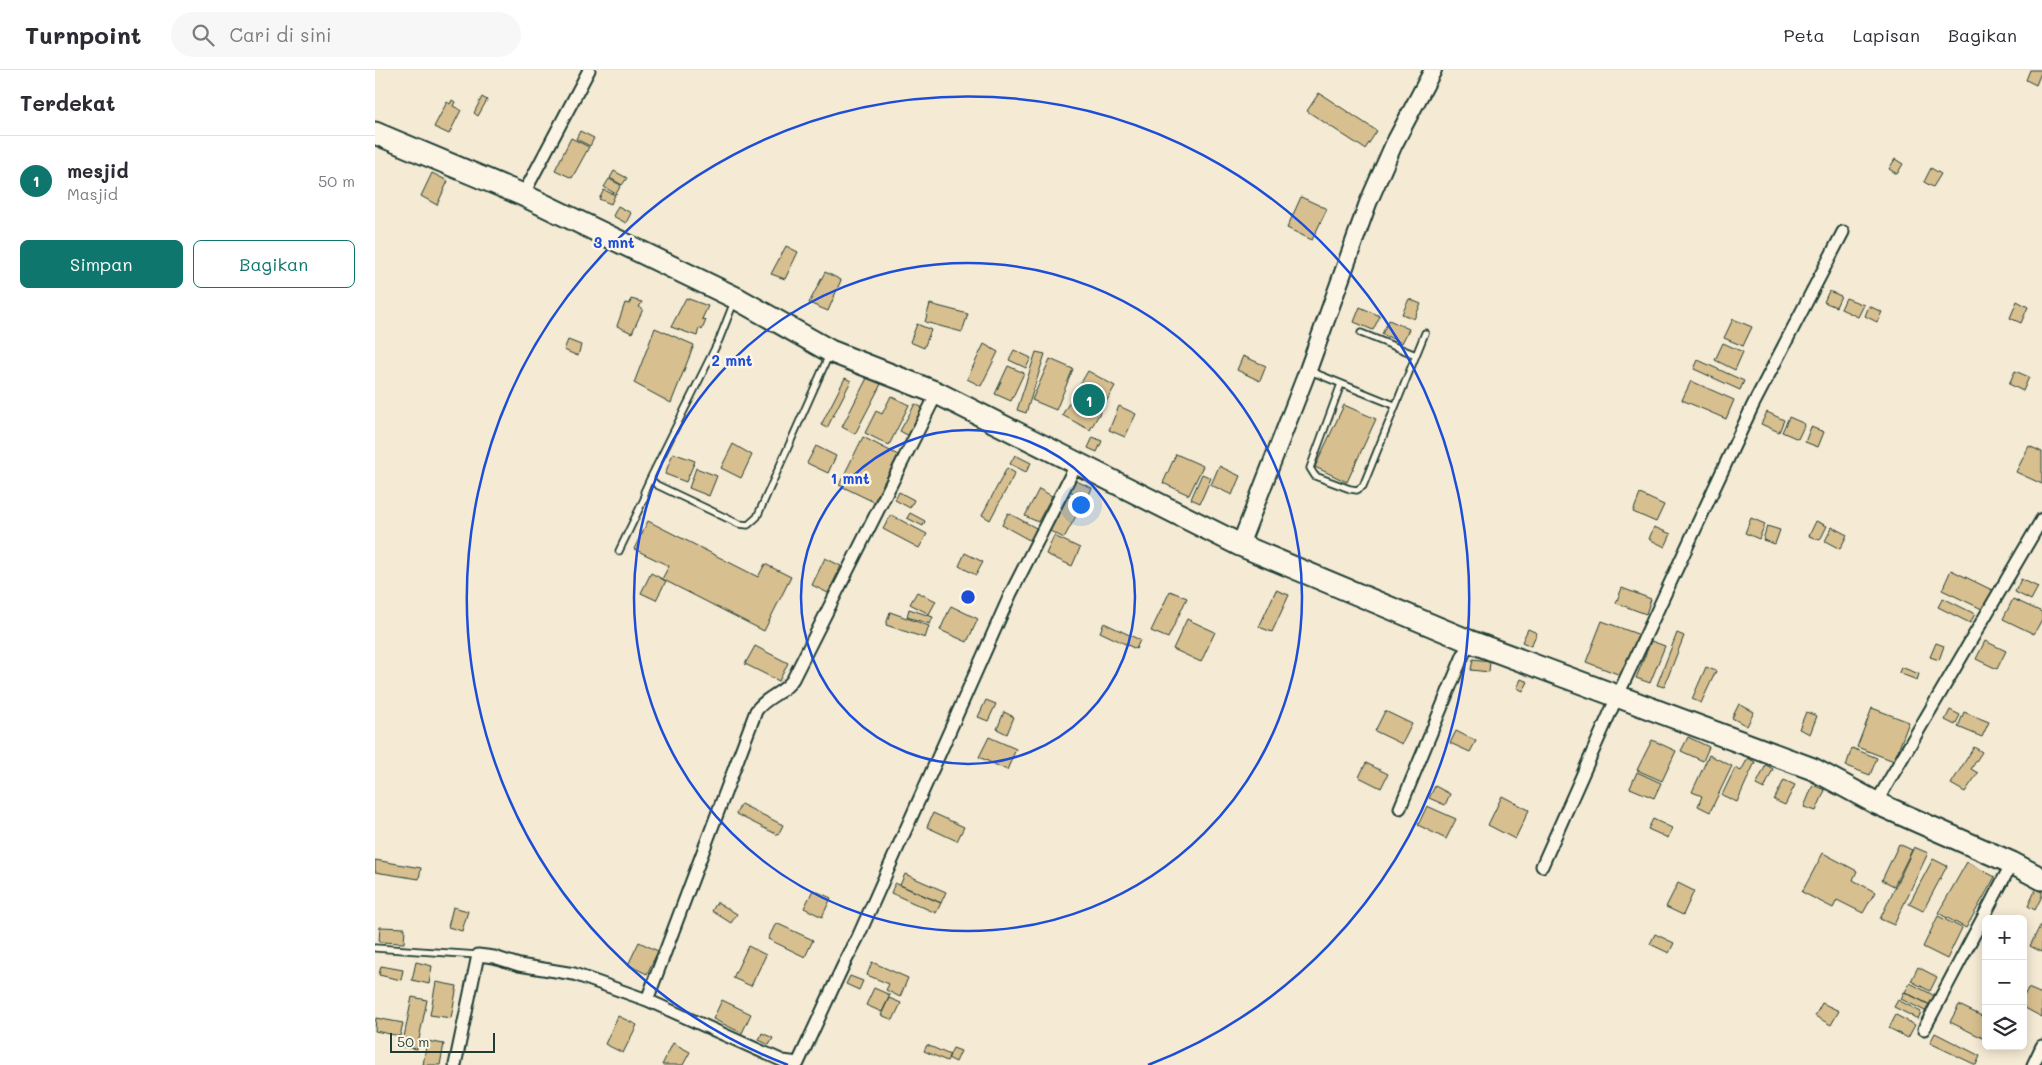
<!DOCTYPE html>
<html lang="id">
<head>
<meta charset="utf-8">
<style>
	:root { --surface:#fff; --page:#f7f7f7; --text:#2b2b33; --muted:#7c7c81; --line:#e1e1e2; --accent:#0f766e }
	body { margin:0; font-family:Mali,sans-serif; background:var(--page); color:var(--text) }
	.controls { position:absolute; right:15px; bottom:15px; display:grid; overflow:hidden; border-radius:8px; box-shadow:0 2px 12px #0003 }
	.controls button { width:45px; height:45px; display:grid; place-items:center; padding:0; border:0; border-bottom:1px solid var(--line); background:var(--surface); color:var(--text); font:25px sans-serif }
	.scale { position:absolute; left:15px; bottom:12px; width:105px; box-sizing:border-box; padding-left:5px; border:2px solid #1f3d34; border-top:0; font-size:14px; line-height:18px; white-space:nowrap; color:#1f3d34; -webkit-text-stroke:4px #fcf5e5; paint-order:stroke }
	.you { position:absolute; left:705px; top:434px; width:18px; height:18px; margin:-12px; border:4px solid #fff; border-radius:50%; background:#1a73e8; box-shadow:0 0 0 8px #1a73e833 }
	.badge { display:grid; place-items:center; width:32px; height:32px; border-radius:50%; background:var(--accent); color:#fff; font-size:16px; font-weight:700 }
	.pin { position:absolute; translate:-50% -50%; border:2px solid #fff; box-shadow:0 1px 5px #0006 }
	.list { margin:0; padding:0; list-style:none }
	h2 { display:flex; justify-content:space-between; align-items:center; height:65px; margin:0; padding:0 20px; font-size:21px }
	h2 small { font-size:16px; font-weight:400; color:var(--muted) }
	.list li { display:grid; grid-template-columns:32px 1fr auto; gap:15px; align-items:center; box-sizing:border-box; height:90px; padding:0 20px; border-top:1px solid var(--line) }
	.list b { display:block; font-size:19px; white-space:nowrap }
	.list p { margin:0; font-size:16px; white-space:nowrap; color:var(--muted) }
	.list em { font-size:16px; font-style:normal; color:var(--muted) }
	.actions { display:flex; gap:10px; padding:15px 20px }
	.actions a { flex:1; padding:11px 0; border:1px solid var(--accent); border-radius:8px; text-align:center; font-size:18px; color:var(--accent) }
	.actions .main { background:var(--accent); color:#fff }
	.icon { flex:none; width:28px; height:28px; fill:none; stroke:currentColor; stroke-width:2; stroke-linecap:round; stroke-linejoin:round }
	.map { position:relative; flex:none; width:1667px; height:995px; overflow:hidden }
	header { display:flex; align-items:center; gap:30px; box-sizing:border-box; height:70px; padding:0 25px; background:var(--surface); border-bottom:1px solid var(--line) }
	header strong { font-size:24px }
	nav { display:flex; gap:28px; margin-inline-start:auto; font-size:18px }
	.search { width:350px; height:45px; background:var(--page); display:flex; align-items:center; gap:12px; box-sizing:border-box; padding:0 18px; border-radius:28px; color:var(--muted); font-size:19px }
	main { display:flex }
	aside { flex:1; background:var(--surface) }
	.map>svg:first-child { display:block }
	.building { fill:#d8bf8f; stroke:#1f3d34 }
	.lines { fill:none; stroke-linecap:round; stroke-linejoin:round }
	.lane-casing { stroke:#1f3d34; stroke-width:9 }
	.street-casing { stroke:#1f3d34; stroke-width:15 }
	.secondary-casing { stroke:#1f3d34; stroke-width:20 }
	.highway-casing { stroke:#1f3d34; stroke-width:25 }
	.lane { stroke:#fcf5e5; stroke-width:5.5 }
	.street { stroke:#fcf5e5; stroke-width:11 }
	.secondary { stroke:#fcf5e5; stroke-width:16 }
	.highway { stroke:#fcf5e5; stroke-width:21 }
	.ring { fill:none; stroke:#1d4ed8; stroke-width:2.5 }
	.centre { fill:#1d4ed8; stroke:#fcf5e5; stroke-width:2.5 }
	.ring-label { font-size:15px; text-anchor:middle; font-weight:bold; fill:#1d4ed8; stroke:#fcf5e5; stroke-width:5; stroke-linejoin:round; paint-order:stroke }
</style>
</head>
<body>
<header>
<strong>Turnpoint</strong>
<div class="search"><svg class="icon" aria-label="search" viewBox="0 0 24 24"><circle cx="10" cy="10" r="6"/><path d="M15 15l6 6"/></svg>Cari di sini</div>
<nav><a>Peta</a><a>Lapisan</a><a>Bagikan</a></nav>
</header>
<main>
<aside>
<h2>Terdekat<small></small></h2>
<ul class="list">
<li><span class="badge">1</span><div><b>mesjid</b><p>Masjid</p></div><em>50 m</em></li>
</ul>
<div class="actions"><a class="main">Simpan</a><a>Bagikan</a></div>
</aside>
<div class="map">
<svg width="1667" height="995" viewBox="0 0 1667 995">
	<rect width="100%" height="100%" fill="#f5ead4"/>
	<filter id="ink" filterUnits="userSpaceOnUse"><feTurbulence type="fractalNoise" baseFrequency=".02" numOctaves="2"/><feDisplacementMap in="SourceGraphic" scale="10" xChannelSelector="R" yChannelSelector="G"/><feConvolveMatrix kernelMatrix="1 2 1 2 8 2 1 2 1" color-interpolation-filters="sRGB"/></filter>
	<g filter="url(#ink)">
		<!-- building -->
		<path class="building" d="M1655 0H1667L1661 15 1651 10Z
			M944 23 1002 61 990 79 932 41Z
			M107 27 112 30 103 46 99 43Z
			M77 30 80 32 78 36 86 40 74 64 59 57 72 32 75 34Z
			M205 61 219 68 215 76 201 69Z
			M196 68 214 77 197 108 180 100Z
			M1520 89 1528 94 1522 104 1514 99Z
			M1556 98 1566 104 1558 117 1549 112Z
			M239 101 252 108 247 115 235 108Z
			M57 103 73 111 62 135 46 126Z
			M234 109 246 115 241 124 229 117Z
			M229 120 240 125 236 134 224 129Z
			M926 127 952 139 937 170 912 158Z
			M243 136 256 143 251 153 238 146Z
			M411 176 423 182 410 209 396 204Z
			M450 202 466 210 453 241 434 233Z
			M1454 221 1466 226 1461 237 1449 232Z
			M311 228 333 236 327 249 331 250 327 260 324 258 322 266 296 257Z
			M1471 228 1489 235 1483 247 1466 239Z
			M256 229 267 232 264 237 268 239 257 263 242 256 250 233 255 234Z
			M1034 229 1046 234 1039 249 1027 244Z
			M1642 231 1653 237 1646 253 1635 248Z
			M555 234 593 244 587 262 550 252Z
			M1494 236 1507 242 1502 252 1490 246Z
			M985 237 1005 246 998 260 979 252Z
			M1358 249 1377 257 1368 276 1349 268Z
			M1014 250 1034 259 1027 273 1007 264Z
			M542 254 556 260 549 278 535 272Z
			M280 258 319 275 296 333 259 313Z
			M193 270 206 275 203 286 189 280Z
			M1348 273 1368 282 1360 300 1340 290Z
			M609 274 623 282 606 316 592 309Z
			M639 280 656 288 651 298 634 290Z
			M661 282 670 284 651 343 642 340Z
			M868 286 891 296 885 311 862 300Z
			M675 289 698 299 681 340 657 330Z
			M1323 290 1369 311 1365 320 1319 299Z
			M633 296 649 303 636 331 620 324Z
			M713 301 740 316 715 360 687 345Z
			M1640 301 1654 307 1648 321 1634 314Z
			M470 308 476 311 452 358 446 355Z
			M492 308 506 314 480 364 467 357Z
			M1316 311 1359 330 1351 349 1307 330Z
			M516 326 534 335 514 375 490 363 501 341 507 344Z
			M540 334 550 339 536 367 525 361Z
			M969 335 1001 349 972 412 940 397Z
			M744 336 761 344 750 367 734 360Z
			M1392 342 1409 350 1404 362 1386 354Z
			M1414 347 1430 354 1423 369 1407 362Z
			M1436 357 1449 362 1443 377 1430 372Z
			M488 367 523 385 499 432 464 415Z
			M718 367 727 371 722 382 713 378Z
			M358 374 377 385 366 408 346 398Z
			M441 376 461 386 453 403 432 393Z
			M1654 376 1667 382V414L1641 402Z
			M298 383 320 391 311 412 290 404Z
			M801 384 828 396 814 425 788 413Z
			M640 385 656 393 651 402 635 394Z
			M844 396 865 406 857 425 836 415Z
			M321 398 342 406 334 426 314 418Z
			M632 398 640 403 615 450 607 445Z
			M827 404 836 408 825 433 816 429Z
			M699 410 717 418 712 429 694 421Z
			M664 419 677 426 663 452 650 446Z
			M524 422 539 430 535 438 520 430Z
			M1265 424 1289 435 1281 452 1258 442Z
			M694 425 708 433 689 468 675 461Z
			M535 443 550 451 548 456 532 448Z
			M633 443 663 459 656 471 627 455Z
			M516 445 552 464 544 478 508 459Z
			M1376 448 1390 454 1384 469 1370 463Z
			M273 451 383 507 390 494 416 507 389 561 287 509 294 496 259 479Z
			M1441 451 1452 456 1445 470 1434 466Z
			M1392 456 1405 460 1400 474 1388 470Z
			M1279 457 1296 464 1290 477 1274 469Z
			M1457 457 1472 465 1465 479 1450 471Z
			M679 466 705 478 697 496 671 484Z
			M590 483 608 492 601 505 584 496Z
			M450 488 466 496 453 523 437 515Z
			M1576 500 1619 521 1609 540 1567 520Z
			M276 503 291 511 281 530 266 523Z
			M1646 509 1663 517 1656 530 1640 522Z
			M1247 518 1276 529 1271 544 1241 533Z
			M901 520 914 525 897 562 884 557Z
			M795 521 812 528 793 568 776 561Z
			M542 522 561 531 554 544 535 534Z
			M1568 528 1600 544 1595 553 1563 537Z
			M1638 529 1667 542V549L1659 564 1628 549Z
			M576 536 603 549 592 572 565 560Z
			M534 539 558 547 555 554 532 547Z
			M515 542 554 556 550 568 511 555Z
			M812 549 840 562 826 592 798 579Z
			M1227 551 1265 565 1248 606 1211 592Z
			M729 553 765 570 761 579 725 562Z
			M1153 559 1162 563 1156 576 1147 572Z
			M1302 563 1309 566 1289 617 1282 615Z
			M1276 571 1290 576 1275 613 1261 608Z
			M1610 571 1631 581 1622 599 1601 589Z
			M1561 573 1569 576 1564 590 1555 587Z
			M380 576 413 593 404 611 370 594Z
			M1098 589 1115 591 1114 602 1096 600Z
			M1331 597 1341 601 1326 633 1317 629Z
			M1526 597 1544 604 1542 610 1524 603Z
			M1146 609 1153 612 1148 621 1142 618Z
			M611 630 621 634 613 651 603 647Z
			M1364 634 1379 642 1372 656 1357 648Z
			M1497 638 1534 652 1519 691 1482 677Z
			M1575 640 1585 645 1580 655 1570 650Z
			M1010 641 1037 654 1027 674 1000 661Z
			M629 642 639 647 632 664 622 659Z
			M1431 642 1442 646 1435 664 1424 659Z
			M1589 642 1614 652 1607 667 1583 657Z
			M1081 661 1101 671 1095 682 1075 673Z
			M614 667 641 679 632 700 604 687Z
			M1313 667 1334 677 1328 691 1306 681Z
			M1277 670 1301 681 1287 711 1262 700Z
			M1599 677 1607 682 1596 699 1603 703 1590 722 1576 714Z
			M1477 678 1502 688 1495 705 1471 696Z
			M1334 685 1357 696 1335 742 1323 736 1327 726 1317 722Z
			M1373 688 1380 692 1362 732 1347 725 1360 698 1366 701Z
			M991 693 1013 704 1006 718 984 707Z
			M1391 695 1398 699 1389 719 1381 715Z
			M1262 702 1286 713 1279 728 1255 718Z
			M1409 710 1420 715 1410 735 1399 730Z
			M1438 715 1450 720 1441 741 1429 737Z
			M1060 716 1075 724 1070 735 1054 728Z
			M1127 726 1154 740 1140 769 1113 755Z
			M366 734 408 755 403 765 361 744Z
			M1052 736 1081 749 1071 769 1043 755Z
			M558 743 589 757 582 771 552 757Z
			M1278 749 1297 758 1293 768 1273 759Z
			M1524 774 1537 780 1519 816 1507 810Z
			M1539 777 1553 783 1519 855 1505 849Z
			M1448 783 1482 801 1478 810 1500 822 1488 843 1462 830 1458 838 1427 822Z
			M1558 789 1572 796 1548 841 1534 834Z
			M0 790 46 798 44 809 0 802Z
			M1592 792 1620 807 1591 858 1563 843Z
			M530 804 571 822 566 833 525 815Z
			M520 813 566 833 561 843 516 823Z
			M1303 813 1319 821 1308 845 1291 837Z
			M1661 819 1667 822V826L1660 840 1653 836Z
			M438 820 456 828 447 847 429 838Z
			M342 832 362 844 356 853 337 841Z
			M78 837 93 841 87 861 73 857Z
			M1563 846 1587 858 1572 889 1548 877Z
			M1667 852V882L1655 876Z
			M401 853 438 870 430 887 393 869Z
			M5 857 30 858 29 873 4 872Z
			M1280 864 1299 873 1294 883 1275 874Z
			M264 872 283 881 272 904 253 895Z
			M373 876 391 885 376 916 358 908Z
			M41 892 57 896 54 914 37 910Z
			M497 892 533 908 525 927 511 920 514 914 492 905Z
			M6 896 28 900 26 910 4 905Z
			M1543 897 1562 907 1555 921 1536 911Z
			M475 906 488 911 484 920 471 914Z
			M61 912 82 916 76 948 55 945Z
			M1535 913 1560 926 1555 935 1530 922Z
			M499 918 515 925 507 942 491 935Z
			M1653 918 1667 924V947L1648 937V928Z
			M1529 922 1555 935 1552 942 1526 929Z
			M37 927 52 930 42 979 27 977Z
			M514 928 526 933 518 950 506 945Z
			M347 930 376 944 367 963 338 949Z
			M1523 930 1546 942 1543 949 1519 937Z
			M1447 933 1464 941 1456 955 1440 946Z
			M1584 935 1611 948 1610 969 1575 952Z
			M1521 945 1540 955 1533 968 1514 958Z
			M243 946 262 955 248 983 230 974Z
			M1 948 28 953 25 966 0 961Z
			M387 963 398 968 394 975 384 970Z
			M1560 963 1605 986 1601 995 1555 973Z
			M52 971 69 974 65 995H48Z
			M298 973 315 982 308 995H287Z
			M552 975 575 985 572 991 549 981Z
			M578 978 586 981 581 992 573 988Z"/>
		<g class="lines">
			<!-- lane casing -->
			<g class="lane-casing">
				<path id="lane" d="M986 263 1041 285
					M935 301 1019 335
					M966 314 935 398 940 406 975 419 982 420 988 416 1050 263
					M275 409 344 270 359 232
					M244 481 270 427 269 422 275 409 282 415 364 454 373 455 382 447 454 285
					M0 878 103 885"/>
			</g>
			<!-- street casing -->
			<g class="street-casing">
				<path id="street" d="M148 125 214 0
					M1501 733 1667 449
					M1025 738 1094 571
					M1167 796 1242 627 1378 335 1468 162
					M272 930 381 641C391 626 410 623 418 609L562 323
					M1549 959 1637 793
					M80 995 103 885 119 887 144 895 199 904 272 930 408 991 423 993 468 896 483 867 636 523 702 393
					M1658 995 1667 976"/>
			</g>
			<!-- secondary casing -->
			<g class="secondary-casing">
				<path id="secondary" d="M865 475 933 300 993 133 1019 74 1058 0"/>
			</g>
			<!-- highway casing -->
			<g class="highway-casing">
				<path id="highway" d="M0 63 148 125 361 228 455 281 562 323 865 475 1094 571 1438 699 1501 733 1637 793 1667 809"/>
			</g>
			<!-- lane -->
			<use href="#lane" class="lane"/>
			<!-- street -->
			<use href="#street" class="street"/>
			<!-- secondary -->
			<use href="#secondary" class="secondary"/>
			<!-- highway -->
			<use href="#highway" class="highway"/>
		</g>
	</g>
	<!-- distance rings -->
	<g class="ring">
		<circle cx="593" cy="527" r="167"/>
		<circle cx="593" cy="527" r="334"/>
		<path d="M413 995A501 501 0 1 1 773 995"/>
	</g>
	<circle cx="593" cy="527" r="8" class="centre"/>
	<g class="ring-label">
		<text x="239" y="178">3 mnt</text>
		<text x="357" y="296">2 mnt</text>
		<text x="475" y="414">1 mnt</text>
	</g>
</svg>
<div class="controls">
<button>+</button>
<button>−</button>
<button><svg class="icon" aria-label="layers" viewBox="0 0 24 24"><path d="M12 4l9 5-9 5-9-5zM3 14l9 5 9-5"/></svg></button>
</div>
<div class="scale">50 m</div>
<div class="you"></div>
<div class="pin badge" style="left:714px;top:330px">1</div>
</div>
</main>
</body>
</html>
